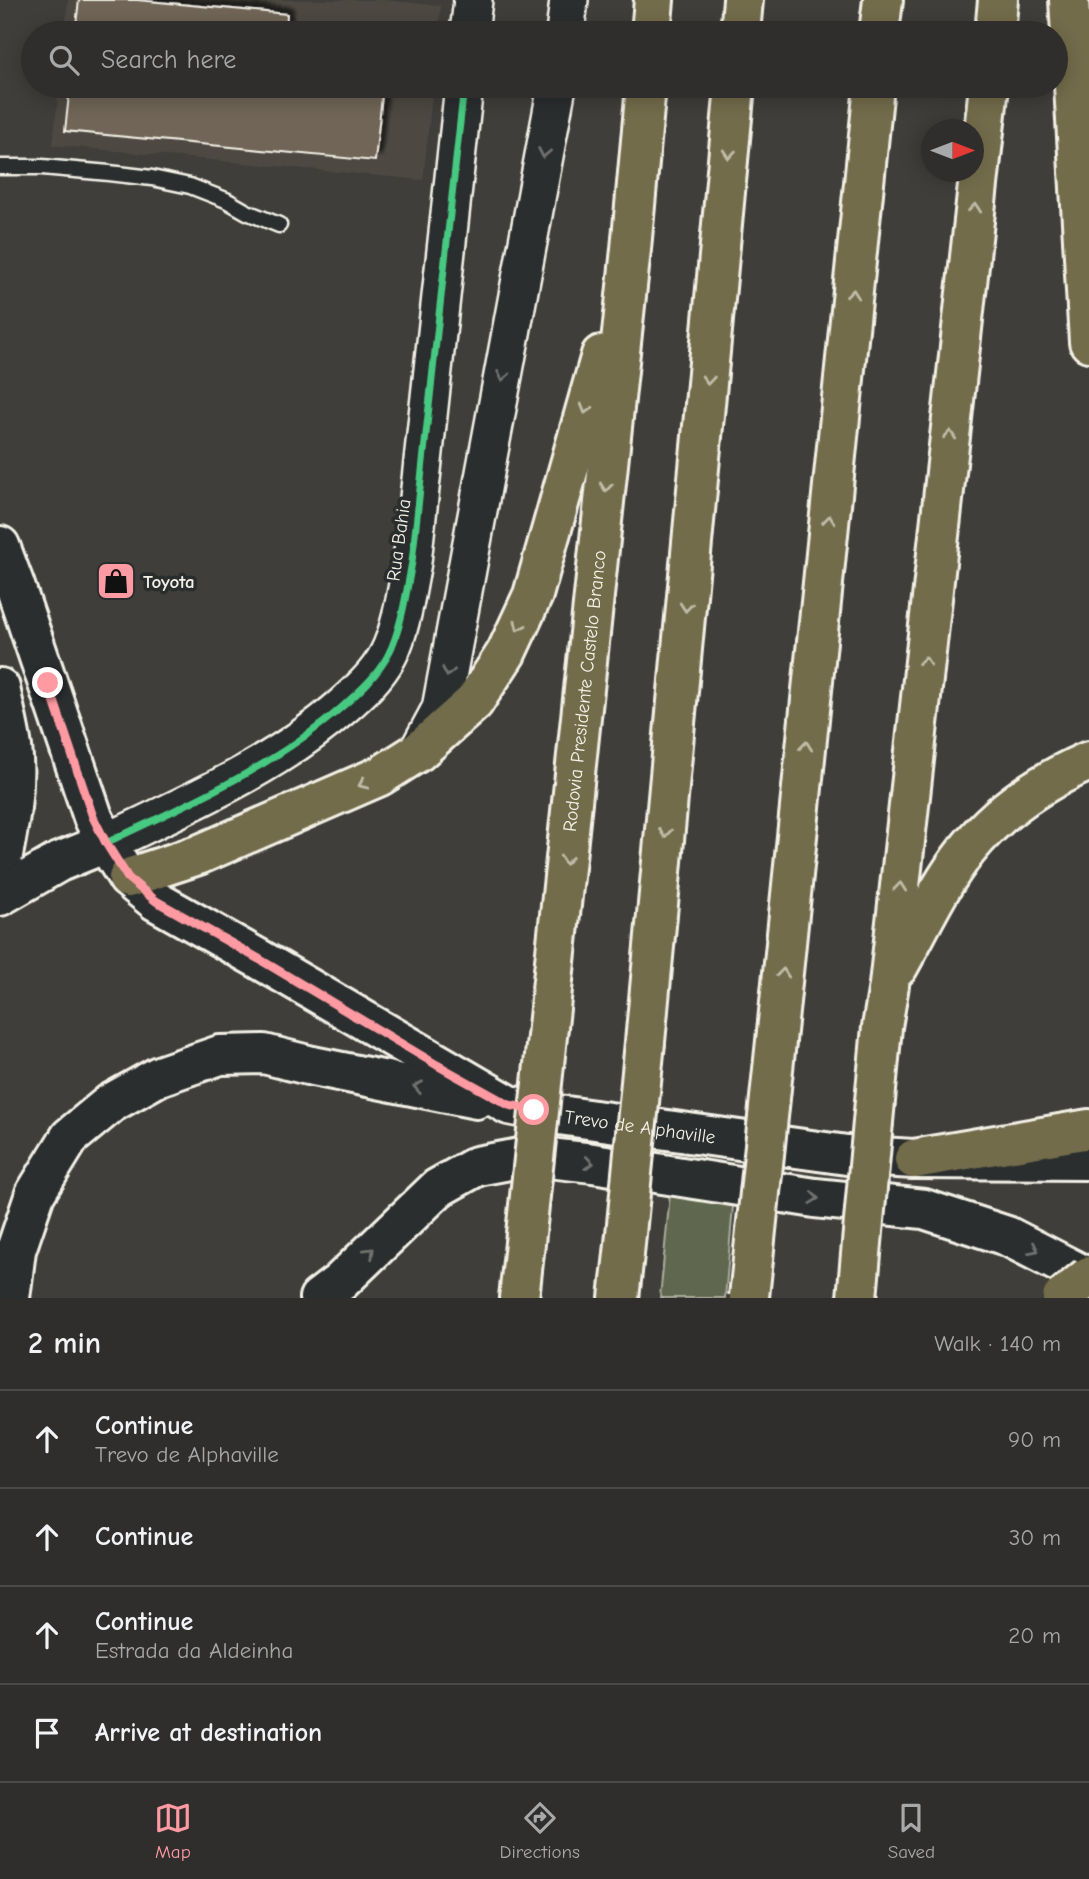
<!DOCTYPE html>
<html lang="en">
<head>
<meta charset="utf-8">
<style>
	:root { --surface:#2f2e2c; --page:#373634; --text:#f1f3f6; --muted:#a7a8a9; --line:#4a4a48; --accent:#ff9aa2 }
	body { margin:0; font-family:"Comic Neue",sans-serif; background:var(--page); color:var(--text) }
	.compass { position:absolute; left:921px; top:119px; width:63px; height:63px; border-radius:50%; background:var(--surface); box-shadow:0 4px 18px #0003; rotate:90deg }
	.stop { position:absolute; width:21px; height:21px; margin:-16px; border:5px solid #ff9aa2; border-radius:50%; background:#fff }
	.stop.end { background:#ff9aa2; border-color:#fff; box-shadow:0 2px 7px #0008 }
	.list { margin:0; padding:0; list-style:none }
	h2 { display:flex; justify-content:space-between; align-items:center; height:91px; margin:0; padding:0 28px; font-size:30px }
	h2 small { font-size:23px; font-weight:400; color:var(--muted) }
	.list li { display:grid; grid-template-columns:46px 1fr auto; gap:21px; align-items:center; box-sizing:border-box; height:98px; padding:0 28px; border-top:2px solid var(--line) }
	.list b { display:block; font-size:26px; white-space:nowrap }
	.list p { margin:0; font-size:23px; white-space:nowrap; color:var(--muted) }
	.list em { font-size:23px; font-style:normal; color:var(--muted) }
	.icon { flex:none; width:38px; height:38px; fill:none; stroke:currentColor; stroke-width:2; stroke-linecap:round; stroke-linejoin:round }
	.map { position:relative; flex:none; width:1089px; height:1298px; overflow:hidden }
	.search { position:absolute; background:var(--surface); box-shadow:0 4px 18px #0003; left:21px; right:21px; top:21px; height:77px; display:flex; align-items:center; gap:18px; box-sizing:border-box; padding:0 24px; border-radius:38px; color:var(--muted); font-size:26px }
	.sheet { height:483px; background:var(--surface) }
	nav { display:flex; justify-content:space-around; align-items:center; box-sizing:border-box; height:98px; border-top:2px solid var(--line); background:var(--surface); font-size:19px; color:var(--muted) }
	nav a { display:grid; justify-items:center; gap:4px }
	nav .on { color:var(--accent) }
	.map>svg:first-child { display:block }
	.built { fill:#4d4a42 }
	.green { fill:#5f684f; stroke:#aaac9c; stroke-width:2 }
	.building { fill:#6f6556; stroke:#f4f1e8; stroke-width:2; filter:url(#shadow) }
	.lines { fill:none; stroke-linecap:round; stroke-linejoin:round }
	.service-casing { stroke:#f4f1e8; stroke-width:19 }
	.tertiary-casing { stroke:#f4f1e8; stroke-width:42 }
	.secondary-casing { stroke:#f4f1e8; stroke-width:44 }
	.motorway-casing { stroke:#f4f1e8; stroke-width:44 }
	.service { stroke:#2a2d2e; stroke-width:14 }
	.tertiary { stroke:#2a2d2e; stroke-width:37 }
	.secondary { stroke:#2a2d2e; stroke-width:38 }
	.motorway { stroke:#736c4b; stroke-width:38 }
	.motorway-bridge-casing { stroke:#f4f1e8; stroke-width:44; stroke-linecap:butt }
	.motorway-bridge { stroke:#736c4b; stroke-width:38 }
	.cycleway-casing { stroke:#2a2d2e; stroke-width:11 }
	.cycleway { stroke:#46c982; stroke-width:7 }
	.oneway { stroke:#71726f }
	.oneway2 { stroke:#c0bca9 }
	.route { stroke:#ff9aa2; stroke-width:9 }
	.labels { text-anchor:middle; stroke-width:7; stroke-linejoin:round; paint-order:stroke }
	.street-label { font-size:19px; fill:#f4f1e8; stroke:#2a2d2e }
	.poi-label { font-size:19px; font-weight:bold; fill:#f4f1e8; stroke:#2a2d2e; text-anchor:start }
</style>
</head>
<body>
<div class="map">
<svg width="1089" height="1298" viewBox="0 0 1089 1298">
	<defs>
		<filter id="shadow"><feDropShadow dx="6" dy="-6" stdDeviation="2" flood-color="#0009"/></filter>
	</defs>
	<rect width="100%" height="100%" fill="#3f3e3a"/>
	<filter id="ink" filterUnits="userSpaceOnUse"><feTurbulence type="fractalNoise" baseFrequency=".0143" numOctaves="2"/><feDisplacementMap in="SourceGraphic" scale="14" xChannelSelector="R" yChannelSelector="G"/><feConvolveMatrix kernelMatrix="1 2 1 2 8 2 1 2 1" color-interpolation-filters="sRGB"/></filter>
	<g filter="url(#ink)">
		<!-- built -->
		<path class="built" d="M68 0H383L441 6 438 33H65Z
			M59 86H433L423 180 53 145Z"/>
		<!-- green -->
		<path class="green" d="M670 1194 734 1195 725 1298H660Z"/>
		<!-- building -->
		<path class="building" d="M79 0H137L287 14 286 33H75Z
			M70 86H383L375 161 65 131Z"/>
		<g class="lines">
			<!-- service casing -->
			<g class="service-casing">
				<path id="service" d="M0 167H42L109 173 152 178 190 186 226 200 247 212 279 225"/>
			</g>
			<!-- tertiary casing -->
			<g class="tertiary-casing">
				<path id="tertiary" d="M469 33 473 0
					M565 33 569 0
					M420 748 441 709 557 86
					M106 843C187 804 274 767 342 707 359 692 377 676 388 655 401 631 407 589 412 562L464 86"/>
			</g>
			<!-- secondary casing -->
			<g class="secondary-casing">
				<g id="secondary">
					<path d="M0 546 15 586 93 817 106 843"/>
					<path d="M0 688C4 708 9 727 12 747 17 787 8 830 0 870"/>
					<path id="s1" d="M0 896 59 862 106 843 128 878 156 901 259 959 509 1105 559 1115 847 1155 914 1159 1089 1160"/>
					<path d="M10 1298 16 1250 35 1194 70 1137 111 1103 159 1076 220 1055 264 1054 308 1065 476 1099"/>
					<path d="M319 1298 340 1282 438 1188 477 1166 531 1156 593 1163 815 1198 924 1209 1007 1236 1089 1278"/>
				</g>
			</g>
			<!-- motorway casing -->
			<g class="motorway-casing">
				<g id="motorway">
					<path d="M1069 0 1089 342"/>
					<path d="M651 33 654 0"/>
					<path d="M740 33 743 0"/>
					<path d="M879 33 883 0"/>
					<path d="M995 33 998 0"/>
					<path d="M128 878 198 855 380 776 418 752 474 702 506 653 533 595 601 355"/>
					<path d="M898 967C920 928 939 885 967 850 998 811 1043 781 1089 761"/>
					<path id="s2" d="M548 1027 631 249 646 86"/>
					<path d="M776 1041 874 86"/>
					<path d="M645 1042 735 86"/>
					<path d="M873 1122 882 1027 889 985 989 86"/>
					<path d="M914 1159 1089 1129"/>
					<path d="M519 1298 525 1243"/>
					<path d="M619 1298 624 1254"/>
				</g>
			</g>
			<!-- service -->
			<use href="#service" class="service"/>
			<!-- tertiary -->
			<use href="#tertiary" class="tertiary"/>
			<!-- secondary -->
			<use href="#secondary" class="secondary"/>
			<!-- motorway -->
			<use href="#motorway" class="motorway"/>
			<!-- motorway-bridge casing -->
			<g class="motorway-bridge-casing">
				<path id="motorway-bridge" d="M525 1243 548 1027
					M624 1254 645 1042
					M749 1297 776 1041
					M857 1298 873 1122
					M1062 1298 1089 1276"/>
			</g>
			<!-- motorway-bridge -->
			<use href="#motorway-bridge" class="motorway-bridge"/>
			<!-- cycleway casing -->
			<g class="cycleway-casing">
				<path id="cycleway" d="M106 843C187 804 274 767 342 707 359 692 377 676 388 655 401 631 407 589 412 562L464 86"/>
			</g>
			<!-- cycleway -->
			<use href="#cycleway" class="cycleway"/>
		</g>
		<!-- one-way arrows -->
		<defs><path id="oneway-chevron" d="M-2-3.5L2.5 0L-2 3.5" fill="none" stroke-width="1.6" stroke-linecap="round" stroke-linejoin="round" transform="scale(1.75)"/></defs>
		<g class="oneway">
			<use href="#oneway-chevron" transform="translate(544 153) rotate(101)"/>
			<use href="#oneway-chevron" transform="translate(503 376) rotate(101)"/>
			<use href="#oneway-chevron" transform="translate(448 672) rotate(101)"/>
			<use href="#oneway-chevron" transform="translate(418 1087) rotate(-169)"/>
			<use href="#oneway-chevron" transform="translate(589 1163) rotate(7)"/>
			<use href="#oneway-chevron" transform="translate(814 1198) rotate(7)"/>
			<use href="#oneway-chevron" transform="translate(1034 1249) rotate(26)"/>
			<use href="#oneway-chevron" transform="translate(370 1252) rotate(-44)"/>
		</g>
		<g class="oneway2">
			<use href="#oneway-chevron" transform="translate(729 154) rotate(95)"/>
			<use href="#oneway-chevron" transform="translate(975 208) rotate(-84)"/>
			<use href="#oneway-chevron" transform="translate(853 294) rotate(-84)"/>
			<use href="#oneway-chevron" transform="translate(708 380) rotate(95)"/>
			<use href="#oneway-chevron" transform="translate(586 409) rotate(106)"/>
			<use href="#oneway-chevron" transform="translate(950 435) rotate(-84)"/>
			<use href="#oneway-chevron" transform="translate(606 487) rotate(96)"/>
			<use href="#oneway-chevron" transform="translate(829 520) rotate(-84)"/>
			<use href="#oneway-chevron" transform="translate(686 607) rotate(95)"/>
			<use href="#oneway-chevron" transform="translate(519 626) rotate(115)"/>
			<use href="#oneway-chevron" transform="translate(925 661) rotate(-84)"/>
			<use href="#oneway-chevron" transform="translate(806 746) rotate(-84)"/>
			<use href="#oneway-chevron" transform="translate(363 784) rotate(156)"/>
			<use href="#oneway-chevron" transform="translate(665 833) rotate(95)"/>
			<use href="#oneway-chevron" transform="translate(566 860) rotate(96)"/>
			<use href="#oneway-chevron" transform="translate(900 887) rotate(-84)"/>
			<use href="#oneway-chevron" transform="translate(783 973) rotate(-84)"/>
		</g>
	</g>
	<g class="lines" filter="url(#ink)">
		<!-- route -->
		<path class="route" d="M48 683 93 817 106 843 128 878 156 901 259 959 437 1065 509 1105 534 1110"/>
	</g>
	<!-- icons -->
	<defs>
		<g id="shop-square" transform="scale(2.0125)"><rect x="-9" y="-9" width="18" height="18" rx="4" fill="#ff9aa2" stroke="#2a2d2e"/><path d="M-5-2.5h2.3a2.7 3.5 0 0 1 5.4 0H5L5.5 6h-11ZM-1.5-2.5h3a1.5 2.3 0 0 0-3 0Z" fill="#111"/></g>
	</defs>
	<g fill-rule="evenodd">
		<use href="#shop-square" x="116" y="581"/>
	</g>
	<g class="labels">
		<!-- street labels -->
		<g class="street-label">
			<text transform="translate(398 540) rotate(-82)" y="7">Rua Bahia</text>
			<text dy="7" stroke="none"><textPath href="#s2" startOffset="338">Rodovia Presidente Castelo Branco</textPath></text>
			<text dy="7" stroke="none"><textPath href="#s1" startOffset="737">Trevo de Alphaville</textPath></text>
		</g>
		<!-- poi labels -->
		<g class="poi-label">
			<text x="143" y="588">Toyota</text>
		</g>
	</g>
</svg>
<svg class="compass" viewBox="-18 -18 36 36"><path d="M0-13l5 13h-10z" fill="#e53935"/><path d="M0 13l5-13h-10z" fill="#a7a8a9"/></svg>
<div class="stop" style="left:534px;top:1110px"></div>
<div class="stop end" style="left:48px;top:683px"></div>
<div class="search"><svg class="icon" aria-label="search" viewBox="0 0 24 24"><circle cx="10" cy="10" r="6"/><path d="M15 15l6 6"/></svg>Search here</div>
</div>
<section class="sheet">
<h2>2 min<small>Walk · 140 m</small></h2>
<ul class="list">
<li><svg class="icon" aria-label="ahead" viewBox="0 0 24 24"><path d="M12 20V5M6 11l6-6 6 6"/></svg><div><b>Continue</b><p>Trevo de Alphaville</p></div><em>90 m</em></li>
<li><svg class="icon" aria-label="ahead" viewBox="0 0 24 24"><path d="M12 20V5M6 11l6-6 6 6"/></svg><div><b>Continue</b></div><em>30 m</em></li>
<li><svg class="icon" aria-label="ahead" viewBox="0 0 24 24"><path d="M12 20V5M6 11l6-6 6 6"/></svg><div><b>Continue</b><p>Estrada da Aldeinha</p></div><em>20 m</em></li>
<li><svg class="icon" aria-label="arrive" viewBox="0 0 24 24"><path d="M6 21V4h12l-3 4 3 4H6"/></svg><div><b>Arrive at destination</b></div></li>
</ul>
</section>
<nav>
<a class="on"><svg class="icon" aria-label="map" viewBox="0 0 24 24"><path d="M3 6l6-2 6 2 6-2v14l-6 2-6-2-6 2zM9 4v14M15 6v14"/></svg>Map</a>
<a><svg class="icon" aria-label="directions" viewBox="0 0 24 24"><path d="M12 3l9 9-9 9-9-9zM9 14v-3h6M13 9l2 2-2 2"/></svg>Directions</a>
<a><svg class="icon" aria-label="saved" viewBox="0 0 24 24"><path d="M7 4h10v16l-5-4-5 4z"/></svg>Saved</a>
</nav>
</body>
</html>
